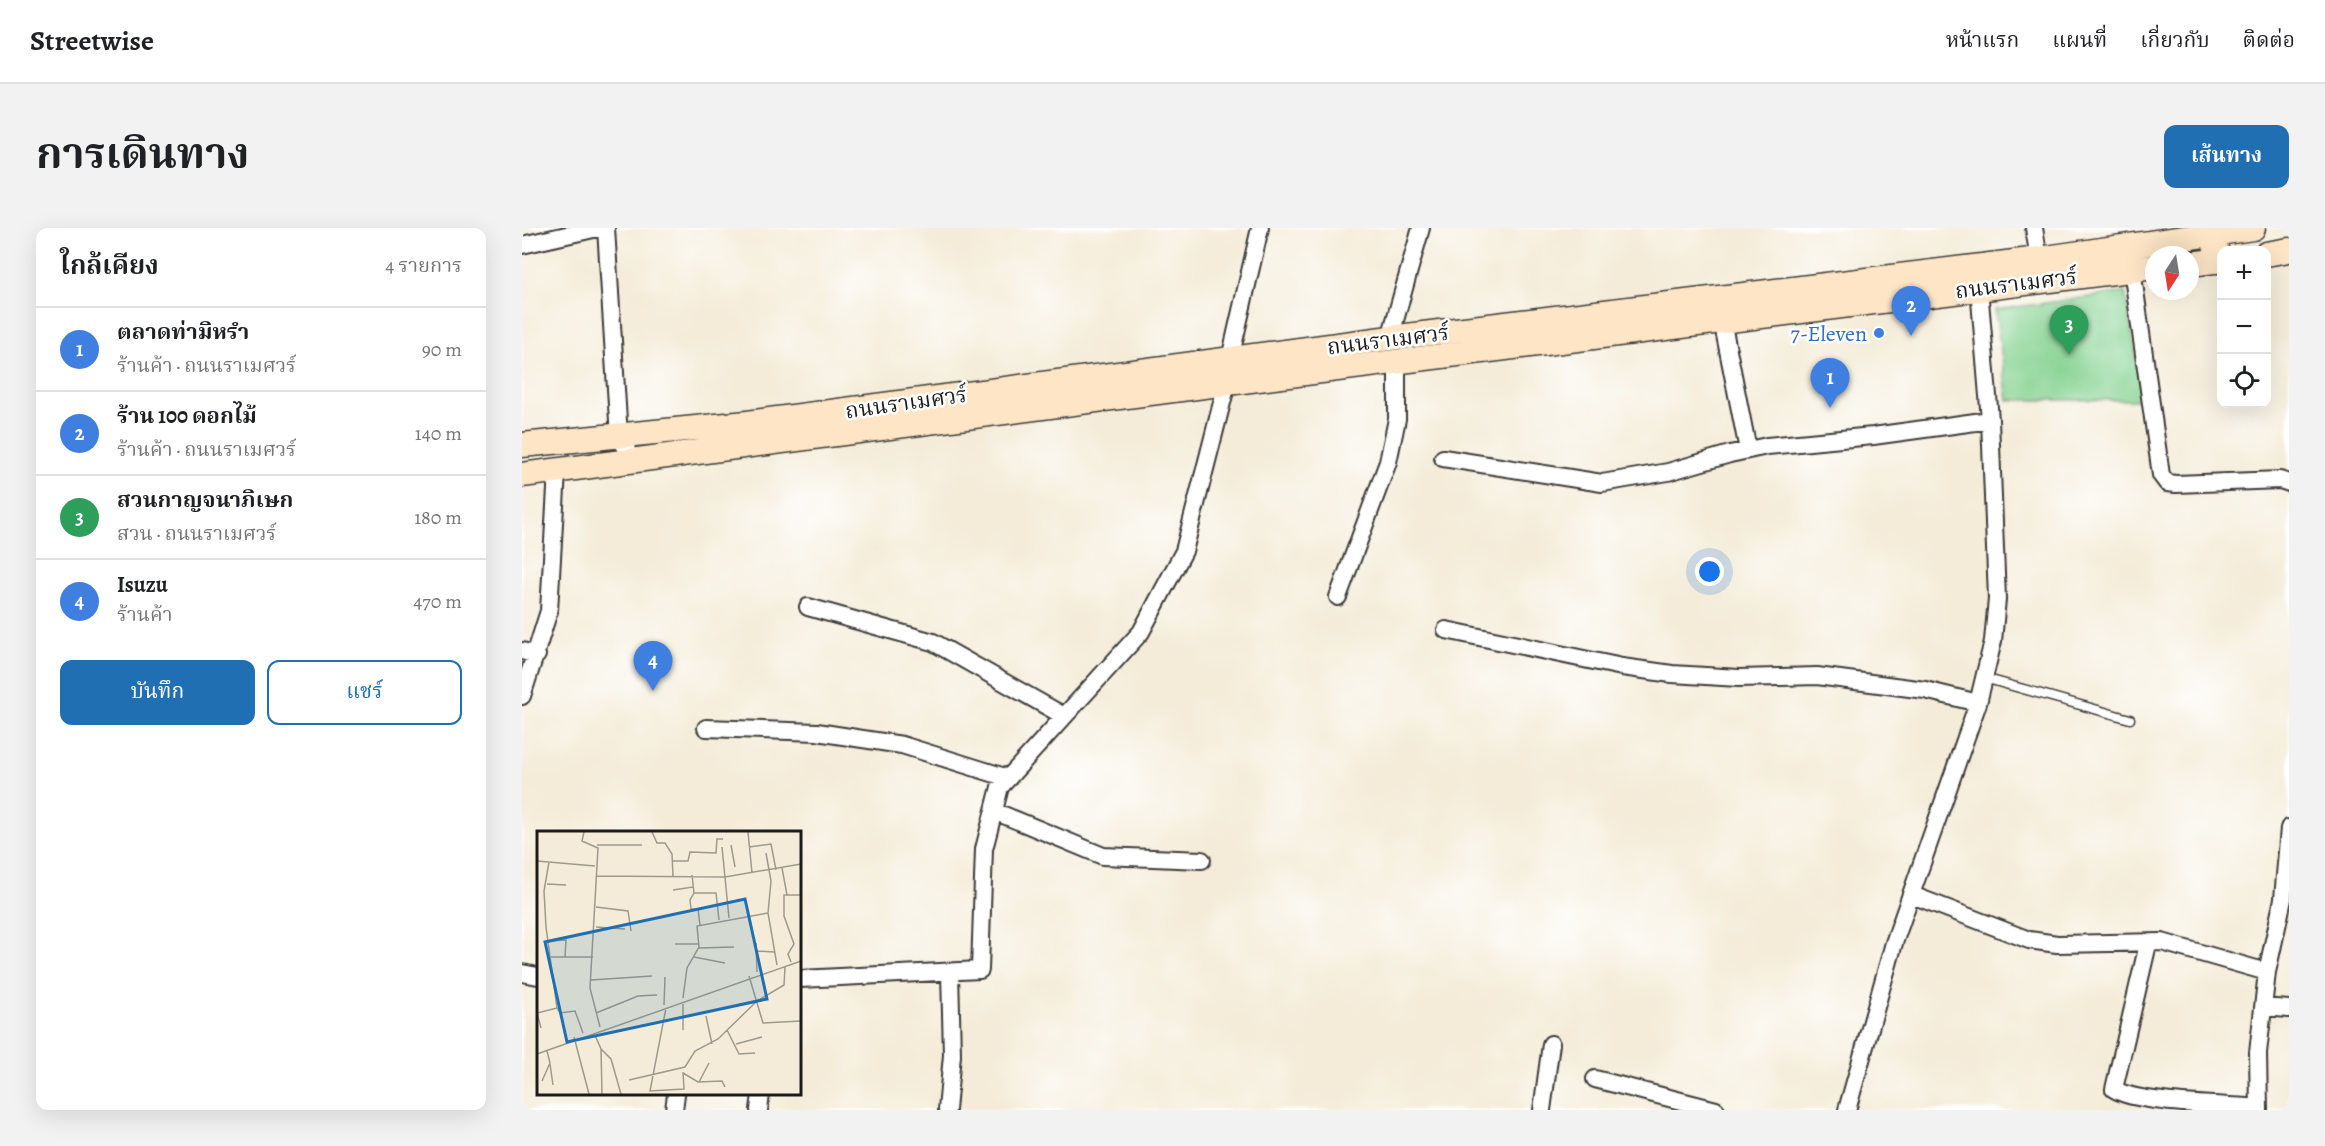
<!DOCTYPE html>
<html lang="th">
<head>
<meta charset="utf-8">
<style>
	:root { --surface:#fff; --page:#f2f2f2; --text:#202124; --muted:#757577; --line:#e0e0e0; --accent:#1f6fb2 }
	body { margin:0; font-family:Alegreya,"Noto Serif Thai",serif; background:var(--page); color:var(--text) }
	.controls { position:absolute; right:18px; top:18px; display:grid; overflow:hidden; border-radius:12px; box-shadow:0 6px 24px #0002 }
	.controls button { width:54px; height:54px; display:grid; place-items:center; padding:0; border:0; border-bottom:2px solid var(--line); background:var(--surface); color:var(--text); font:30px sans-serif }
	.compass { position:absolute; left:1623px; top:18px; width:54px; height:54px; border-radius:50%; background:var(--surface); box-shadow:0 6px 24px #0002; rotate:192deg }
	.you { position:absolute; left:1188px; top:344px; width:21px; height:21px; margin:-15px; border:4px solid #fff; border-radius:50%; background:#1a73e8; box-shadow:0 0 0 9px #1a73e833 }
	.badge { display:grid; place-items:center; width:39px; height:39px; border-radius:50%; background:var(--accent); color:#fff; font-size:20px; font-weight:700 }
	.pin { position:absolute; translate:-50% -50px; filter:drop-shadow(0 2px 3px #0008) }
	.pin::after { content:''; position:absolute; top:32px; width:21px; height:18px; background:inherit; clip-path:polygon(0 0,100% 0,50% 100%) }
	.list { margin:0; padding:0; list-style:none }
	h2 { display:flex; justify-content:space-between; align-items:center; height:78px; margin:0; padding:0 24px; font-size:26px }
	h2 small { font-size:20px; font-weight:400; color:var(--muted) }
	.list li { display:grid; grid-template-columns:39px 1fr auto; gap:18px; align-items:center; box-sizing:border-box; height:84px; padding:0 24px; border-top:2px solid var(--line) }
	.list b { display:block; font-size:22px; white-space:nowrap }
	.list p { margin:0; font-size:20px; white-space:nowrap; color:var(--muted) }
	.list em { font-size:20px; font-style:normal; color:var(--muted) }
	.actions { display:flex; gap:12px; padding:18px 24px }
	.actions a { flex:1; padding:14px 0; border:2px solid var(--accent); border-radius:12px; text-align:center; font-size:21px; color:var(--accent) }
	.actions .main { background:var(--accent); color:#fff }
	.icon { flex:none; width:33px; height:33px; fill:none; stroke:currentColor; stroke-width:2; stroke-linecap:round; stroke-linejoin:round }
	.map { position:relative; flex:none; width:1767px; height:882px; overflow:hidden; border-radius:12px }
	header { display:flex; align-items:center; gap:36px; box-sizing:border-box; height:84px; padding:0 30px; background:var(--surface); border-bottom:2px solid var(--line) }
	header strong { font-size:28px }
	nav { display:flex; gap:33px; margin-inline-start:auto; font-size:21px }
	.intro { display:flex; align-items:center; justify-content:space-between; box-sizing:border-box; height:144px; padding:0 36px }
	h1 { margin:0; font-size:42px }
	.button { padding:15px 27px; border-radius:12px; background:var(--accent); color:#fff; font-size:21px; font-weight:700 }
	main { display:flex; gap:36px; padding:0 36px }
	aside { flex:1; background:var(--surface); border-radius:12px; box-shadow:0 6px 24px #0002 }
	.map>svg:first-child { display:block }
	.green { fill:#85d290; stroke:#507756; stroke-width:1.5 }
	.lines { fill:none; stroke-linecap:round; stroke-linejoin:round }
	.lane-casing { stroke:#3c3b38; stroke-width:11 }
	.street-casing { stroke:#3c3b38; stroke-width:20 }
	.secondary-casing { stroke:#3c3b38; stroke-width:27 }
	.lane { stroke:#fff; stroke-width:8 }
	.street { stroke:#fff; stroke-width:16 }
	.secondary { stroke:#fde5c5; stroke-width:24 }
	.shop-dot { fill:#3f7fe0; stroke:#fff; stroke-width:2 }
	.labels { text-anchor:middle; stroke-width:5; stroke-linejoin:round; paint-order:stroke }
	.street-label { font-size:22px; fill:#1c1c1c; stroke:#fff }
	.shop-label { font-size:22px; fill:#366cbe; stroke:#fff; text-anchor:end }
	.inset-road { fill:none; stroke:#9e998d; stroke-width:1.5 }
	.view { fill:#1f6fb2; fill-opacity:0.15; stroke:#1f6fb2; stroke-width:3 }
	.inset-edge { fill:none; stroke:#1c1c1c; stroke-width:3 }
</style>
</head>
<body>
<header>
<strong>Streetwise</strong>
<nav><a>หน้าแรก</a><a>แผนที่</a><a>เกี่ยวกับ</a><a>ติดต่อ</a></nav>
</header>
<div class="intro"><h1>การเดินทาง</h1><a class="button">เส้นทาง</a></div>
<main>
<aside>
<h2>ใกล้เคียง<small>4 รายการ</small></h2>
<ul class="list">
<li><span class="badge" style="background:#3f7fe0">1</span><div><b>ตลาดท่ามิหรำ</b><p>ร้านค้า · ถนนราเมศวร์</p></div><em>90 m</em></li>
<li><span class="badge" style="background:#3f7fe0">2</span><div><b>ร้าน 100 ดอกไม้</b><p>ร้านค้า · ถนนราเมศวร์</p></div><em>140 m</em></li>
<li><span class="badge" style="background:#2e9e5b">3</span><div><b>สวนกาญจนาภิเษก</b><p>สวน · ถนนราเมศวร์</p></div><em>180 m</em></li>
<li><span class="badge" style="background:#3f7fe0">4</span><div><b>Isuzu</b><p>ร้านค้า</p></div><em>470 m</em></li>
</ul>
<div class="actions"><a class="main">บันทึก</a><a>แชร์</a></div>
</aside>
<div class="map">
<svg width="1767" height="882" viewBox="0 0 1767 882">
	<rect width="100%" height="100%" fill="#fff"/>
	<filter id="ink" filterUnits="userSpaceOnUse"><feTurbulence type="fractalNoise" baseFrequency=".0167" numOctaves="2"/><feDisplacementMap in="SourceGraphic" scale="12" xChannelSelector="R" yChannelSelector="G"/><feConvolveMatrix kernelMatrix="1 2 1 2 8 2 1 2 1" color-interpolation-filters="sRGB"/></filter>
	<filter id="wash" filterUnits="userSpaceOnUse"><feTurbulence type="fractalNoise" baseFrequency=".008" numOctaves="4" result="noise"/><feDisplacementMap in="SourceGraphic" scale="24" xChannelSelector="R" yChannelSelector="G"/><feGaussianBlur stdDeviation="1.35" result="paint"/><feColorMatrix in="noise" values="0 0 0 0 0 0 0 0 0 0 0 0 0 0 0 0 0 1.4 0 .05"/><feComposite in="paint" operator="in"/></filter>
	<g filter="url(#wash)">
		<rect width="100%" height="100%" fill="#f4ecd8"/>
		<!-- green -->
		<path class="green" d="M1603 64 1621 172H1486L1473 82Z"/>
	</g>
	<g filter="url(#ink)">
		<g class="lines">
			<!-- lane casing -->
			<g class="lane-casing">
				<path id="lane" d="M1462 450 1608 491"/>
			</g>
			<!-- street casing -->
			<g class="street-casing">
				<path id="street" d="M84 0 97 209 111 231
					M1512 0 1517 31
					M0 17 76 0
					M1610 41 1639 247 1645 255 1654 256 1758 252 1767 255
					M1200 92 1226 222
					M868 110 899 0
					M708 131 738 0
					M921 230 1080 255 1146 244 1208 226 1245 218 1351 208 1468 192
					M816 369 866 234 875 191V133
					M286 379 411 414 542 488
					M924 402 1100 439 1150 446 1217 450 1295 448 1403 462 1456 475
					M0 423 15 427
					M0 468 27 383 35 243
					M184 500 295 504 380 517 486 550
					M472 583 581 628 680 632
					M1390 667 1507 712 1535 716 1640 714 1745 744
					M1626 716 1592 861C1614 876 1705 877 1737 880
					M0 745 16 748
					M278 751 458 742 462 621 478 559 619 404 662 323 705 155
					M1741 779 1767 781
					M1073 851 1194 882
					M152 882 154 866
					M237 882 239 866
					M425 882 430 827 428 744
					M1020 882 1029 816
					M1325 882 1372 715 1456 475 1471 413 1475 371 1468 192 1457 60
					M1737 882 1736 825 1745 744 1761 671 1767 600"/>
			</g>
			<!-- secondary casing -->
			<g class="secondary-casing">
				<path id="secondary" d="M1692 0 1695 33
					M1744 26 1767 22
					M1668 36 1700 32
					M0 217 225 195 868 110 1517 31 1731 0
					M0 247 705 155 1632 39"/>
			</g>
			<!-- lane -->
			<use href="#lane" class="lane"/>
			<!-- street -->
			<use href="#street" class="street"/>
			<!-- secondary -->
			<use href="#secondary" class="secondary"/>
		</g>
	</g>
	<!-- markers -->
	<circle class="shop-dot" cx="1357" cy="105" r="6"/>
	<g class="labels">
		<!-- street labels -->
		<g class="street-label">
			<text transform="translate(1494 55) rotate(-7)" y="8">ถนนราเมศวร์</text>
			<text transform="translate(866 111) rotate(-7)" y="8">ถนนราเมศวร์</text>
			<text transform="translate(384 174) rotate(-8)" y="8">ถนนราเมศวร์</text>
		</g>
		<!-- shop labels -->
		<g class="shop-label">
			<text x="1345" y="113">7-Eleven</text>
		</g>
	</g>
	<!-- overview -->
	<g transform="translate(15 603)">
		<rect width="264" height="264" fill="#f4ecd8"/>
		<path class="inset-road" d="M47 1 45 10 61 17 53 157 63 196M115 1 120 12H128L135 23 136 45M211 1 215 42M60 14H105M194 14 198 36M185 16 192 87M212 16 234 13 239 39M229 22 234 50 231 82 240 134M0 30 58 35M135 30H151L153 21 179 22 180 8H186M12 31 7 60 9 96 20 177 23 182 38 180 46 202M245 37 250 64M155 44 157 62 153 69 154 78H161L163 94M59 45 188 46 264 33M10 53 29 54M136 59 156 56M157 62H179L182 89M59 76 91 80 94 100M59 96 88 98M12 110 29 109 28 126M219 112 220 141M138 113H162M161 117 197 116M218 120 237 121M14 126H56M157 126 188 132M254 131 251 123 257 113 247 85V64H264M212 145 226 192 264 190M54 149 115 145M146 167 150 137 162 116 160 95 231 82M127 174 128 146M129 177 113 260 147 258 146 241M59 182 101 165 120 164M169 185 175 213M4 197 0 182 20 177M146 199V171M190 199 202 223 218 222M57 202 64 218 65 263M37 206 52 263M199 213 225 206M64 218 74 228 84 263M0 223 264 130M13 233 16 254M146 242 161 251 185 250 188 256M92 249 148 236 158 220 181 208 220 170 247 154 248 136M5 250 13 232 10 220M162 251 172 232"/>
		<path class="view" d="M208 68 230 168 30 211 8 111Z"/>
		<rect width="264" height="264" class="inset-edge"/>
	</g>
</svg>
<div class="controls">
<button>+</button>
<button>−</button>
<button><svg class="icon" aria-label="locate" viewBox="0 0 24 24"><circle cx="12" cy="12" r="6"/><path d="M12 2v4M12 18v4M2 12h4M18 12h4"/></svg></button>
</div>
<svg class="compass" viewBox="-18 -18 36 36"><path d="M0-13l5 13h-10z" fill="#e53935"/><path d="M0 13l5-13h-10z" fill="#757577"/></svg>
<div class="you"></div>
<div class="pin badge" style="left:1308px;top:180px;background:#3f7fe0">1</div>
<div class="pin badge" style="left:1389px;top:108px;background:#3f7fe0">2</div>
<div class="pin badge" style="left:1547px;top:127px;background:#2e9e5b">3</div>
<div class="pin badge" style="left:131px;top:463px;background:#3f7fe0">4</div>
</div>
</main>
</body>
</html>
